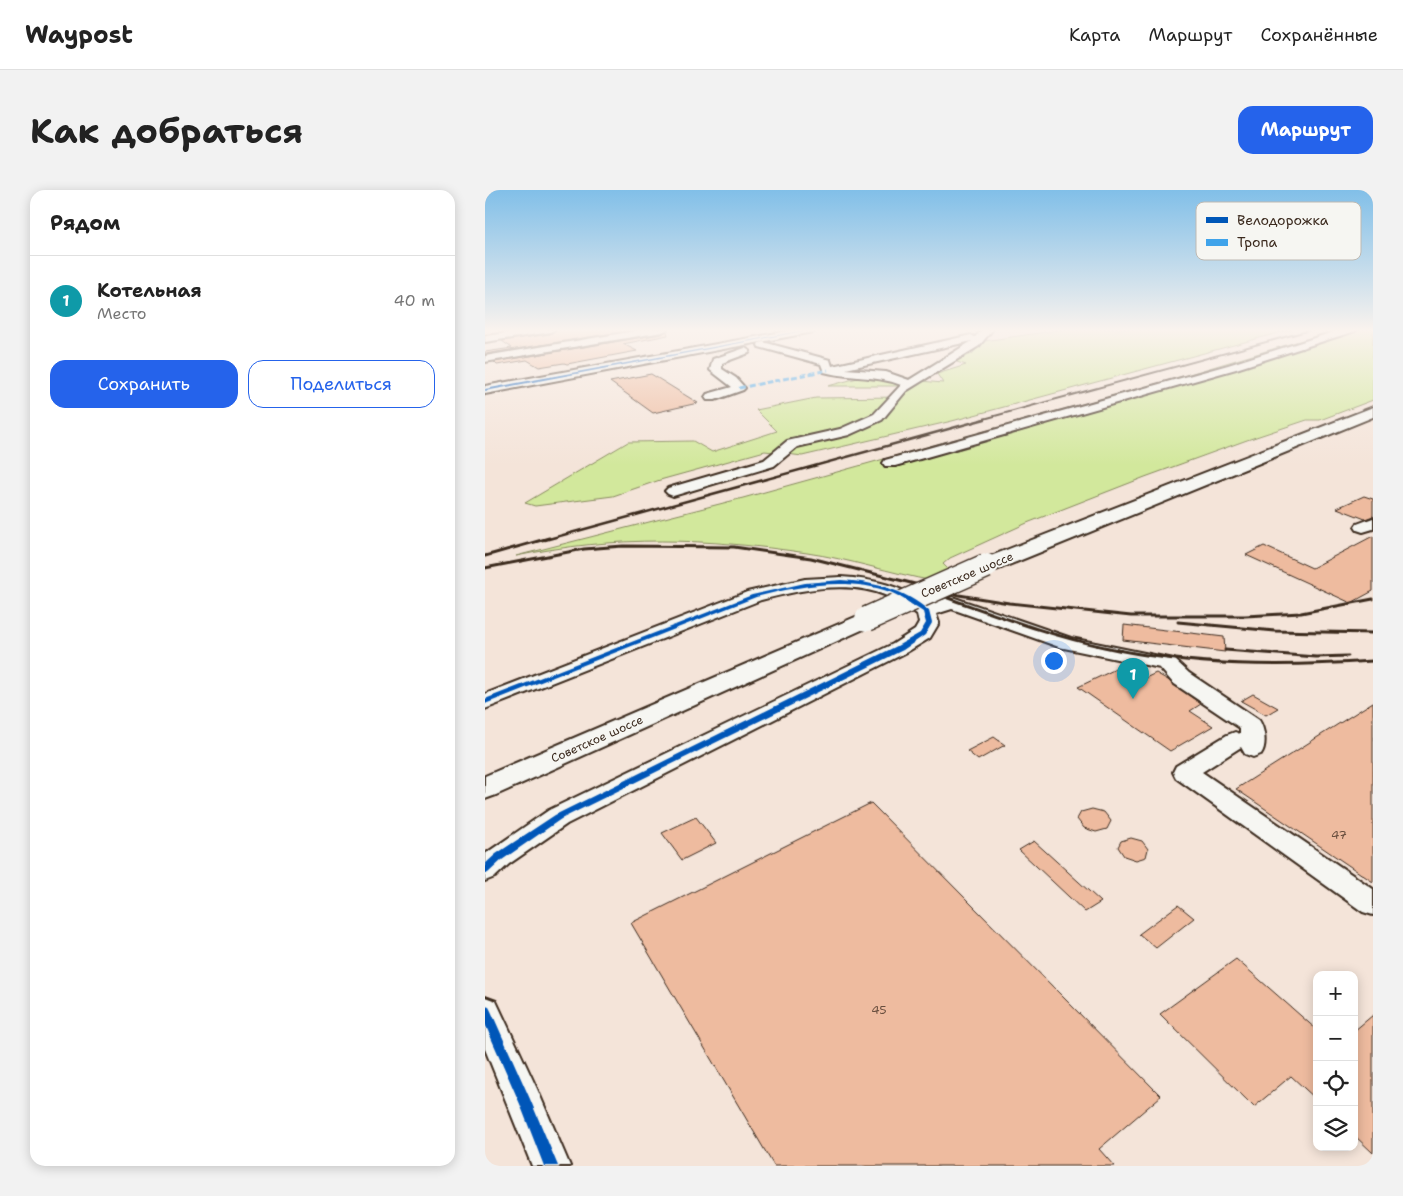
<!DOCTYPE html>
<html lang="ru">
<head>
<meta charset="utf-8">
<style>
	:root { --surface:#fff; --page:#f2f2f2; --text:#222; --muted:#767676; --line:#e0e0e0; --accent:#2563eb }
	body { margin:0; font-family:"Shantell Sans",sans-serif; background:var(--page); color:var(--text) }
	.controls { position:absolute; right:15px; bottom:15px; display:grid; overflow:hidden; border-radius:10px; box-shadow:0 2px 12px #0003 }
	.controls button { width:45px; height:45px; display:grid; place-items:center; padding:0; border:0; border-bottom:1px solid var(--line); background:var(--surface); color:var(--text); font:25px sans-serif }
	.you { position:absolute; left:568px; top:470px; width:18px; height:18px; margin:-12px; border:4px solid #fff; border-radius:50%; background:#1a73e8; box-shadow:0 0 0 8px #1a73e833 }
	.badge { display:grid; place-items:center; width:32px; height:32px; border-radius:50%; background:var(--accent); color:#fff; font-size:16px; font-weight:700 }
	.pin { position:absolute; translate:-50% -41px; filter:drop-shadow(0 1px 2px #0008) }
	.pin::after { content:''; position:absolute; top:26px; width:18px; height:15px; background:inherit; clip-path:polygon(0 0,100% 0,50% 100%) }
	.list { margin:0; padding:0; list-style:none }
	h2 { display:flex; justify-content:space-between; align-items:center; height:65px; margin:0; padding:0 20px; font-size:21px }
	h2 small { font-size:16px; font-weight:400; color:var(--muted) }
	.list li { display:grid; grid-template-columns:32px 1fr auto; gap:15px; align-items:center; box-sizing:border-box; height:90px; padding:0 20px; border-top:1px solid var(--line) }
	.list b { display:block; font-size:19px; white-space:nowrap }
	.list p { margin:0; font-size:16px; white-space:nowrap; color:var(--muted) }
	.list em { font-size:16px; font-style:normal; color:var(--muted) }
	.actions { display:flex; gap:10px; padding:15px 20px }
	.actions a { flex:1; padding:11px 0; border:1px solid var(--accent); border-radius:15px; text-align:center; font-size:18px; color:var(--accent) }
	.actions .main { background:var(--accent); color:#fff }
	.icon { flex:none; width:28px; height:28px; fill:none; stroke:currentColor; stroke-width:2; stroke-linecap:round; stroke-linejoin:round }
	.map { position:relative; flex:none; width:888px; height:976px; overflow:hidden; border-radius:15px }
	header { display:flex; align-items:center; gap:30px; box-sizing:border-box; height:70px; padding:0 25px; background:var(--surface); border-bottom:1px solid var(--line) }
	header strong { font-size:24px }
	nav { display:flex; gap:28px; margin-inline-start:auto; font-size:18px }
	.intro { display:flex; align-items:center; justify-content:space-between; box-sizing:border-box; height:120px; padding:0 30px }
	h1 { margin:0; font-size:35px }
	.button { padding:12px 22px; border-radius:15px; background:var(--accent); color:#fff; font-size:18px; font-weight:700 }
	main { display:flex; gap:30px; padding:0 30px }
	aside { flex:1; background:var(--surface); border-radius:15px; box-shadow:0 2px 12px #0003 }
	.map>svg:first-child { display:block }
	.green { fill:#d2e89c; stroke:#86895d }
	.building { fill:#eebb9f; stroke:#3b2a1e }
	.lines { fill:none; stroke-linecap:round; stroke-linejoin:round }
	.minor-casing { stroke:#3b2a1e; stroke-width:4 }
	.major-casing { stroke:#3b2a1e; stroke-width:4 }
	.minor { fill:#f6f6f2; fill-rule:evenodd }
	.major { fill:#f6f6f2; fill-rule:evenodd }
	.rail-far2 { stroke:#3b2a1e; stroke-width:2 }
	.rail-far1 { stroke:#3b2a1e; stroke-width:2.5 }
	.rail { stroke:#3b2a1e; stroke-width:3 }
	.major-bridge-casing { stroke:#3b2a1e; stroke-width:27; stroke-linecap:butt }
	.major-bridge { stroke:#f6f6f2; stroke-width:24 }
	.quiet { stroke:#3fa3ea; stroke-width:3; stroke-dasharray:6 3; stroke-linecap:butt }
	.cycleway-casing { stroke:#f6f6f2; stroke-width:3 }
	.cycleway { fill:#0057b8; fill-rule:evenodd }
	.labels { text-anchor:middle; stroke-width:4; stroke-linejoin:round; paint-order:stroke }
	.street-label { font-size:12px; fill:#3b2a1e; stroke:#f6f6f2 }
	.near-number-label { font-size:12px; fill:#684e3e }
	.key { fill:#f6f6f2; stroke:#beb9b2; stroke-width:1 }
	.key-label { font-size:14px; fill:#3b2a1e }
</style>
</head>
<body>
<header>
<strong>Waypost</strong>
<nav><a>Карта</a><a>Маршрут</a><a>Сохранённые</a></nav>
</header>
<div class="intro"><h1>Как добраться</h1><a class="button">Маршрут</a></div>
<main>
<aside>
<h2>Рядом<small></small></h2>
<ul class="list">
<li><span class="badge" style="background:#0f9aa8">1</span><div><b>Котельная</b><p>Место</p></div><em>40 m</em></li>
</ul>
<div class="actions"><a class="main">Сохранить</a><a>Поделиться</a></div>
</aside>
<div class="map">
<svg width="888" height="976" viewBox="0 0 888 976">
	<rect width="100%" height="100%" fill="#f4e4d9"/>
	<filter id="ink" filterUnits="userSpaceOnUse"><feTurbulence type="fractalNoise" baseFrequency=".02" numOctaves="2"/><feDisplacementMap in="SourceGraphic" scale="10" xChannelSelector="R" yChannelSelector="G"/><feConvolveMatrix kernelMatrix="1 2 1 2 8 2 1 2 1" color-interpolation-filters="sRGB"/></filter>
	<g filter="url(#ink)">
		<!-- green -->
		<path class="green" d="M581 139H808L467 231 317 266 280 261 175 290 128 306 50 316 40 313 143 252 208 251 227 262 292 241 271 220 331 208 416 207 424 196H343L380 186 458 193 452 184 481 175 469 171 487 164 499 151Z
			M854 139H888V210L835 230H822L762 250 660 287 542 333 465 368 458 374 467 383 448 391C406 383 364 369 322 363 221 348 132 345 31 366L258 308 681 191Z"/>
		<!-- building -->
		<path class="building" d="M72 139H153L0 164V162L27 158 17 151 65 144Z
			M182 141 183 145 138 154 152 161 82 174 79 173 54 177 42 170 12 175 9 172 177 144Z
			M166 184 200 205 213 213 168 223 125 192Z
			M879 306 888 309V326L880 329 852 318Z
			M888 346V401L866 413 761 365 779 356 827 378Z
			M639 435 739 447 740 462 638 450Z
			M635 477 656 490 671 483 683 490 716 514 705 521 728 536 685 561 593 497Z
			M768 504 793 518 781 525 756 511Z
			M888 512V692L751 599Z
			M509 547 520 555 493 570 482 561Z
			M386 613 676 906 614 959 629 976H289L146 733Z
			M607 619 619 622 626 631 622 639 611 642 599 638 592 629 596 622Z
			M211 627 231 653 197 670 177 643Z
			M646 648 657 651 663 659 661 667 651 670 639 666 633 657 636 651Z
			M549 651 616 712 600 722 534 660Z
			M693 715 709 728 671 758 654 744Z
			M751 769 832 840V910L806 886 769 917 675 824Z
			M888 825V963L869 945V841Z"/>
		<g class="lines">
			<!-- minor casing -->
			<g class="minor-casing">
				<path id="minor" d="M48 139H70L65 142 0 152V146Z
					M162 139H182L177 142 0 172V166Z
					M314 139H333L328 142 0 204V196Z
					M498 139H508L494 156 421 201 397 230 364 245 312 257 289 276 188 306 183 304 180 301 183 298 279 270 302 251 355 239 389 224 416 195C391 185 365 189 339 182L336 174 274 157 273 155 274 153 278 152 345 170 347 176 486 145 490 147ZM487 151 424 190 401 182 361 179Z
					M858 139H872L870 141 751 179 410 276H400L398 273 400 270 743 175Z
					M260 158 265 161 264 163 237 173V179L251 188 260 198 258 200 230 210H222L220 207 222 204 247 197 225 180 228 169Z
					M888 328V339L878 342 872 340 870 337 872 334Z
					M356 387C389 389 416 396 443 414L467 407 586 448 689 469 704 483 774 530C780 539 782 556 776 564L768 567 760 564 756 557 717 582 888 699V725L878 722 691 588 688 582 691 576 742 545 750 542 755 544V538L688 493 675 478 574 457 467 419 451 424 454 433 445 448 422 462 82 634 24 674 10 687 0 691V664L64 620 408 454 430 440 434 433 432 424C422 417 413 410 402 406 363 389 315 400 276 410L0 519V504L262 402 320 389Z
					M0 807 11 811 53 901 85 976H47L0 859Z"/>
			</g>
			<!-- major casing -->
			<g class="major-casing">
				<path id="major" d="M888 217V227L509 381 501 383 493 381 490 376 493 371Z
					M382 422 390 424 394 429 390 434 11 605 0 609V586Z"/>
			</g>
			<!-- minor -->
			<use href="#minor" class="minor"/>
			<!-- major -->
			<use href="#major" class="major"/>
			<!-- rail-far2 -->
			<path class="rail-far2" d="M495 230 829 139"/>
			<!-- rail-far1 -->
			<path class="rail-far1" d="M60 350 500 229"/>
			<!-- rail -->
			<path class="rail" d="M0 366 64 348
				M0 378 99 359 138 356 249 357 326 368 474 405 524 413 646 426H760L816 423 888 409
				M463 408C514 426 566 446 619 457 707 477 798 477 888 471
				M693 432 790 441 888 443
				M740 460 831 467 863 466"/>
			<!-- major-bridge casing -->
			<g class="major-bridge-casing">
				<path id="major-bridge" d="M382 429 501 376"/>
			</g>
			<!-- major-bridge -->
			<use href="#major-bridge" class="major-bridge"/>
			<!-- quiet -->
			<path class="quiet" d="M254 198 343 180"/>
			<!-- cycleway casing -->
			<g class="cycleway-casing">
				<path id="cycleway" d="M325 139H330L0 201V199Z
					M356 390C388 392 420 399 444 421L447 433 440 445 418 460 76 629 17 670 3 683 0 684V674L11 664 70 625 412 456 435 443 441 433 438 422C427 415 417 407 405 402 362 387 314 396 271 407L0 514V509L267 405 320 393Z
					M0 816 4 817 6 821 45 909 73 976H59L35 914 0 834Z"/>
			</g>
			<!-- cycleway -->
			<use href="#cycleway" class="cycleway"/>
		</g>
	</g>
	<!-- sky -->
	<linearGradient id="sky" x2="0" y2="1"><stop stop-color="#81bfe8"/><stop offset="0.51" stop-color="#faf3ee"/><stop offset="1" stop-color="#faf3ee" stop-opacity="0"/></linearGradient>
	<rect width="888" height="275" fill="url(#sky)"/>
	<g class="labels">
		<!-- street labels -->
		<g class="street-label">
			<text transform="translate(482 385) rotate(-23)" y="4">Советское шоссе</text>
			<text transform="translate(112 549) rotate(-24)" y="4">Советское шоссе</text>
		</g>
		<!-- near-number labels -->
		<g class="near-number-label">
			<text x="854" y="649">47</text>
			<text x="394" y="824">45</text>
		</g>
	</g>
	<!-- legend -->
	<rect x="711" y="12" width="165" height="58" rx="8" class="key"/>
	<rect x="721" y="27" width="22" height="6" fill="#0057b8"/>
	<rect x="721" y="49" width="22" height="7" fill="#3fa3ea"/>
	<g class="key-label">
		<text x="752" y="35">Велодорожка</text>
		<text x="752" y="57">Тропа</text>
	</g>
</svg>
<div class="controls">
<button>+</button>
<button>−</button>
<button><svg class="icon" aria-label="locate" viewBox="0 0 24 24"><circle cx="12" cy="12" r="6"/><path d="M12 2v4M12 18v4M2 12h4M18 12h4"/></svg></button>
<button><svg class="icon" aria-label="layers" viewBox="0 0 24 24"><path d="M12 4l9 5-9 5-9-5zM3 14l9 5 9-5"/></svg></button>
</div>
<div class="you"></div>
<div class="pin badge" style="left:648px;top:509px;background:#0f9aa8">1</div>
</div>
</main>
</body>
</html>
